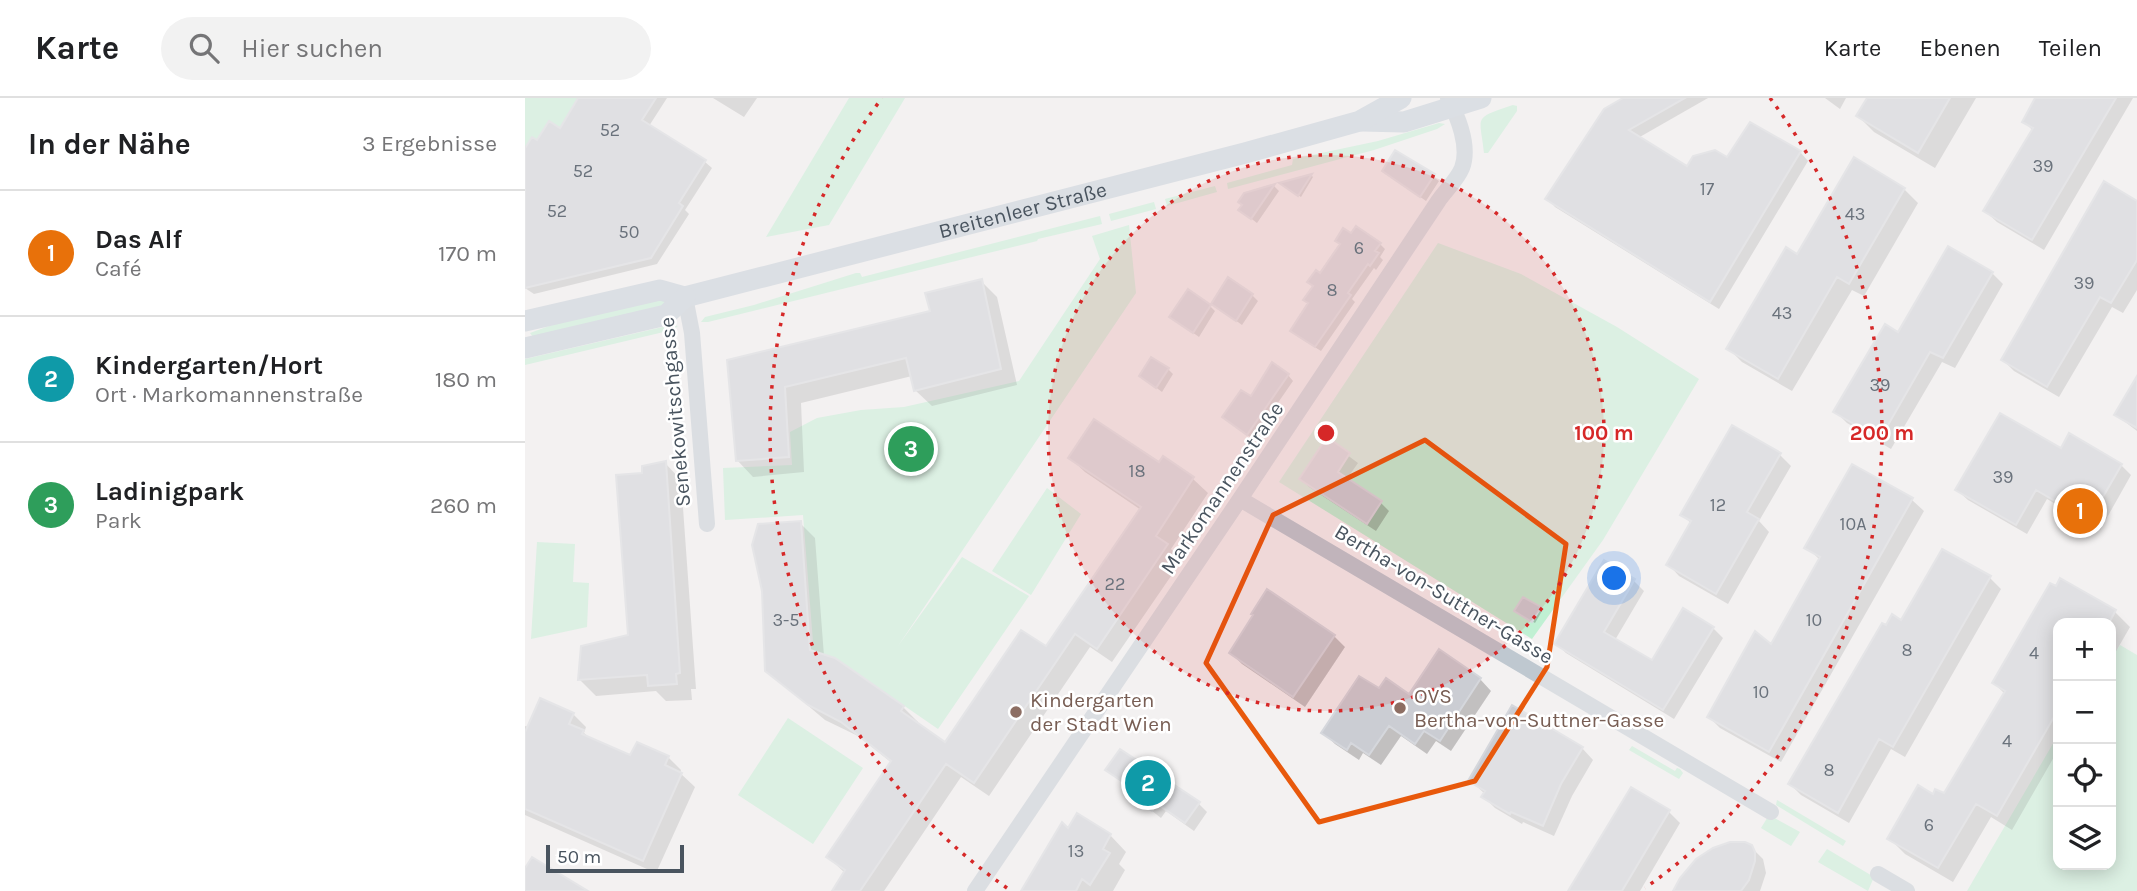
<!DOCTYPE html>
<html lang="de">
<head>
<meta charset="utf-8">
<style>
	:root { --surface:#fff; --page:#f2f2f2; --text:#202124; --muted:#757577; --line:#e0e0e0; --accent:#1973e5 }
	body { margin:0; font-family:Karla,sans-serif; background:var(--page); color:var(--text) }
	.controls { position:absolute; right:21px; bottom:21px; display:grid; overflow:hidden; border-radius:14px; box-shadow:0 4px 18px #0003 }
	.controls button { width:63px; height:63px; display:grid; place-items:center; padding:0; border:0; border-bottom:2px solid var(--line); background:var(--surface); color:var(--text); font:35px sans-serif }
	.scale { position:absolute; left:21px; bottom:18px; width:138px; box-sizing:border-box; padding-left:7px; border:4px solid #49545f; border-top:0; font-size:19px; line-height:24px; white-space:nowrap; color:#49545f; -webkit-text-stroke:5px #fff; paint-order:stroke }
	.you { position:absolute; left:1090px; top:481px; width:24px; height:24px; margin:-18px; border:5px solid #fff; border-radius:50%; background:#1a73e8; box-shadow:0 0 0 10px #1a73e833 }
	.badge { display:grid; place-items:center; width:46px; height:46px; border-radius:50%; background:var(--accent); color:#fff; font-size:23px; font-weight:700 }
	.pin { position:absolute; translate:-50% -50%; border:4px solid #fff; box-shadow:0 2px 7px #0006 }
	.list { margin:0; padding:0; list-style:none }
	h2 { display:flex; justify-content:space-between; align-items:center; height:91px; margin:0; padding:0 28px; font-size:30px }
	h2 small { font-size:23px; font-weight:400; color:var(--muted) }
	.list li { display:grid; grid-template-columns:46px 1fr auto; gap:21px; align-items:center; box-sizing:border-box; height:126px; padding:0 28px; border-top:2px solid var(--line) }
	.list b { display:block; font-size:26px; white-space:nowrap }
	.list p { margin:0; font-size:23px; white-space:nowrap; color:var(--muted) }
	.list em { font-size:23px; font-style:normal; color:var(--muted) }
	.icon { flex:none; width:38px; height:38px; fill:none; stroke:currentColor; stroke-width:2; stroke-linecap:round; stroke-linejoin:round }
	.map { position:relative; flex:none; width:1612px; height:793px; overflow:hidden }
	header { display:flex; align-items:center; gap:42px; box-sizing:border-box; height:98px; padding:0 35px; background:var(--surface); border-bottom:2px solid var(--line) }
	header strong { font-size:33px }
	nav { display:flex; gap:38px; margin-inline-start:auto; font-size:24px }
	.search { width:490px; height:63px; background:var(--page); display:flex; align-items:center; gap:18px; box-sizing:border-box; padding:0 24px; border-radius:38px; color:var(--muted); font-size:26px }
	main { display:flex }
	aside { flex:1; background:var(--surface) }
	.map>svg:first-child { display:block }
	.green { fill:#c0f0d3 }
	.shadow { fill:#0003 }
	.building { fill:#cbcdd3; stroke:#d5d7dc; stroke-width:2 }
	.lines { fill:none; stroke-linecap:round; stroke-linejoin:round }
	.minor { stroke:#bfc8d0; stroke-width:16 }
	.secondary { stroke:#bfc9d4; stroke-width:21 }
	.marked { fill:none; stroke:#e8590c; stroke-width:5; stroke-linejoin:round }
	.ring { fill:none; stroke:#d62828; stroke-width:3.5; stroke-dasharray:3.5 7 }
	.education-dot { fill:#8d6e63; stroke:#fff; stroke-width:2.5 }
	.labels { text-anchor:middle; stroke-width:5; stroke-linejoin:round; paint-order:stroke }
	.number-label { font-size:18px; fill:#6a727c }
	.street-label { font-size:21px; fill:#49545f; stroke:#fff }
	.education-label { font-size:21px; fill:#785e54; stroke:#fff; text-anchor:start }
	.centre { fill:#d62828; stroke:#fff; stroke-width:3.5 }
	.ring-label { font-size:21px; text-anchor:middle; font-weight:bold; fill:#d62828; stroke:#fff; stroke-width:5; stroke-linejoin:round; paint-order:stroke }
</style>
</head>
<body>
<header>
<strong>Karte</strong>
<div class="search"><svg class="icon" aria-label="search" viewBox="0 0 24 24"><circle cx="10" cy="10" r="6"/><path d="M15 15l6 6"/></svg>Hier suchen</div>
<nav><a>Karte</a><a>Ebenen</a><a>Teilen</a></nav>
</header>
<main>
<aside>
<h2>In der Nähe<small>3 Ergebnisse</small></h2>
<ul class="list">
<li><span class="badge" style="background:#e8710a">1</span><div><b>Das Alf</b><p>Café</p></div><em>170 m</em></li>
<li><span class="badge" style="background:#0f9aa8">2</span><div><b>Kindergarten/Hort</b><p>Ort · Markomannenstraße</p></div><em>180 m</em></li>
<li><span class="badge" style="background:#2e9e5b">3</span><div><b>Ladinigpark</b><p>Park</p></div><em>260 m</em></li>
</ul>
</aside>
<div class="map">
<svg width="1612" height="793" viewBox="0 0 1612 793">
	<rect width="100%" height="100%" fill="#f3f1f1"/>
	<!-- green -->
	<path class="green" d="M0 0H62L0 97Z
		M324 0H380L304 127 241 139Z
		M988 7 992 8V13L963 55H959C955 17 947 21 988 7Z
		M914 25 920 26 912 31 849 52 703 91 702 85 767 67 768 61 853 43Z
		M690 88 692 94 642 108 640 101Z
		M629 104 631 111 586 123 584 116Z
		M575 118 577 126 513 141 512 143 183 224H176L180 219 229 207 331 175H335L337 179Z
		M604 127 611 195 373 548 437 459 504 498 413 631 310 560 285 552 288 544 278 417 200 422 198 370 267 367 265 334 292 320 336 312 379 309 494 283 575 161 567 138Z
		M913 145 996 176 1092 229 1174 281 1078 442 1007 541 754 384Z
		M144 199 148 205 8 239 5 235 35 224Z
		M146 227 153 228 147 232 0 267V261Z
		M522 390 556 416 506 497 467 473Z
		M12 444 50 446 48 484 64 485 62 529 6 541Z
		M1595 547 1612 557V793H1442L1533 637V767H1586V560Z
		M263 620 338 670 288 746 213 697Z
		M1107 648 1150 673 1152 670 1155 671 1158 675 1154 681 1104 652Z
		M1252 702 1321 743 1318 748 1251 707Z
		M1244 717 1275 734 1266 748 1236 730Z
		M1302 751 1349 779 1343 793 1293 764Z"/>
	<!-- shadow -->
	<path class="shadow" d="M55 0H142L124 28 180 64 187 70 160 112 164 116 132 166 9 196 0 190V53L36 32Z
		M188 0H232L219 19Z
		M1101 0H1183L1113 40 1163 71 1203 62 1275 54 1283 63 1194 211 1030 109 1022 100Z
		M1300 0H1321L1315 11Z
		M1344 0H1451L1410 70 1349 34 1333 18Z
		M1512 0H1608L1519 152 1472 124 1460 113 1508 33 1499 23Z
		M871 54 914 83 901 103 859 73Z
		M1329 62 1379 91 1393 105 1339 198 1327 192 1267 293 1217 264 1204 251 1273 158Z
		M787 78 788 79 776 99 757 86Z
		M749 88 754 93 732 125 715 112 720 96Z
		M1612 105V192L1598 215 1587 209 1534 299 1489 273 1478 262Z
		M855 146 860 151 855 159 858 162 851 172 849 170 827 201 830 204 796 253 772 238 767 233 785 206 796 178Z
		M1467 175 1478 186 1430 270 1417 264 1366 351 1322 325 1311 314 1374 237Z
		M456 183 472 199 492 287 407 308 390 292 387 278 276 305 279 374 228 379 212 362 204 264 407 214Z
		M727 197 733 203 717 227 688 206Z
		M685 208 690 213 674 239 646 219Z
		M643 271 648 276 637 294 616 278Z
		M763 277 768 283 728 341 704 324 726 301Z
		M1612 281V333L1591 317Z
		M802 342 833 365 821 382 856 405 864 413 851 433 784 389 776 381Z
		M1536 353 1596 367 1606 377 1575 432 1522 401 1502 436 1443 402 1432 392Z
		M1255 357 1266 368 1234 423 1244 434 1203 506 1154 478 1143 466 1167 426 1157 417Z
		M545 360 635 366 638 361 668 381 683 395 646 451 657 462 587 564 565 549 464 698 436 679 359 793H309L320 775 303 759 367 665 333 638 300 622 241 572 275 425 290 440 299 558 378 609 393 624 391 626 420 646 521 551 616 412 560 374Z
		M140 365 156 382 171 591H166L167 602 141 603 131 593 71 598 54 581 105 538 119 377Z
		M1328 368 1387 402 1399 413 1256 664 1195 630 1184 619 1246 548 1295 462 1282 449Z
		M1080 465 1109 483 1119 493 1090 542 1128 565 1188 530 1198 540 1149 621 1041 555 1031 545Z
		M1465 480 1476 491 1380 659 1366 651 1324 725 1276 697 1265 686 1362 529Z
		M1526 487 1590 514 1605 529 1586 562V525H1533V652L1487 732 1466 719 1428 784 1380 756 1364 740 1408 698H1420L1480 596 1469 585Z
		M1014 511 1017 513 1010 525 994 515Z
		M809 538 820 549 780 609 717 566 706 555Z
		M955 581 966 593 926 653 911 643 902 656 876 638 856 667 838 655 834 662 810 646 799 635 854 593 884 599Z
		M48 616 61 629 59 635 67 642 106 660 143 659 156 672 155 675 170 689 131 775 0 717V628L4 629Z
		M1057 650 1068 662 1047 698 1029 738 998 724 997 726 970 710 959 699 960 696 945 682Z
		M582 672 674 706 682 714 669 733 641 713 636 720 617 705 620 700Z
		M1144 714 1155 725 1115 793H1045Z
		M544 732 585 737 601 754 594 766 600 772 588 793H498Z
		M1226 749 1238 761 1241 775 1235 793H1150Z"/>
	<!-- building -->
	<path class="building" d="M53 0H131L117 22 181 62 154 105 158 108 126 160 0 190V50L7 39 12 42 24 23 35 30Z
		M1098 0H1160L1104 32 1162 68 1168 58 1190 52 1202 59 1225 24 1276 53 1185 204 1020 101 1079 11Z
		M1342 0H1425L1393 55 1331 18Z
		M1510 0H1591L1507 142 1458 113 1508 30 1497 24Z
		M870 52 910 76 895 99 857 73Z
		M1329 59 1380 90 1324 186 1312 179 1253 281 1201 251 1261 149 1272 156Z
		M787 76 773 98 754 85Z
		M1579 83 1612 103V162L1586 205 1575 199 1522 289 1476 262Z
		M750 86 726 121 713 112 717 107 713 104 719 95Z
		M831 128 856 145 850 153 854 155 845 168 843 166 823 195 826 197 790 249 765 233 783 205 778 202 788 188 782 184 791 172 795 175 815 146 810 143 818 130 826 135Z
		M1423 148 1468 174 1418 260 1405 254 1355 341 1308 314 1360 226 1373 234Z
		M703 179 728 196 711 223 686 206Z
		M457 181 476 271 389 293 381 260 260 289 264 359 211 363 202 262 405 213 400 195Z
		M663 191 686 207 668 235 644 219Z
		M626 259 644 270 631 290 614 278Z
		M747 264 764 276 722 337 697 319 716 292 726 298Z
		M1612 278V330L1589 317Z
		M1475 315 1536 350 1544 335 1597 366 1564 423 1511 392 1491 427 1430 392Z
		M569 321 634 364 638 358 669 379 631 438 643 446 572 551 550 536 449 685 421 666 335 793H307L320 772 301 759 366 663 316 624 283 607 240 573 237 493 227 447 233 426 276 423 285 552 310 560 379 608 376 613 420 644 496 532 521 548 616 409 543 360Z
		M1207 327 1256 355 1222 414 1234 421 1191 496 1141 467 1166 423 1155 417Z
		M802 339 825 355 813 374 857 403 842 426 774 381Z
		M141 363 155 575 151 576 152 586 123 588 122 577 53 582 56 548 103 537 91 377 117 375V368Z
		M1327 366 1388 400 1244 654 1182 619 1230 533 1246 546 1295 459 1279 450Z
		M1417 451 1466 478 1368 649 1354 641 1313 715 1263 686 1357 525 1361 527 1367 516 1376 522Z
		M1079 462 1110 481 1079 534 1127 562 1158 510 1189 529 1138 612 1029 546Z
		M1535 480 1591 512 1584 525H1533V612L1472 718 1451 706 1413 770 1362 741 1393 687 1408 696 1410 691 1419 695 1480 593 1467 585 1525 485 1531 488Z
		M742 491 810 537 768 599 704 555 728 517 726 516Z
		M998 499 1016 509 1007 524 989 513Z
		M914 551 956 580 915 643 899 633 890 646 864 628 844 657 826 645 822 652 796 635 834 578 854 590 861 580 884 596Z
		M15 600 49 615 44 626 59 632 57 636 105 657 112 644 144 658 140 667 157 675 118 763 0 711V634Z
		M987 607 1058 649 1036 686 1018 728 986 714 985 716 956 699 960 693 943 683Z
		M595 651 675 704 660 725 632 706 627 713 615 705 619 698 580 672Z
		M1106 689 1145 712 1097 793H1043Z
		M552 715 586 736 578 751 585 755 565 787 557 781 551 793H496L537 724 543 730Z
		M1205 744H1220L1227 747 1230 754V763L1224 782 1216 793H1148L1155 780 1171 761 1188 750Z
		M7 759 63 793H0V770Z"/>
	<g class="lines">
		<!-- minor -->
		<path class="minor" d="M160 199 167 235 182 426
			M715 401 1246 714
			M1353 776 1382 793
			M450 793 715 401 914 102C921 92 932 82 937 70 945 49 933 19 923 0"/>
		<!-- secondary -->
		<g class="secondary">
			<path d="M837 23 879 24 956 0"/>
			<path id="s1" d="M0 223 135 192 160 199 238 179 720 55 835 23 876 0"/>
			<path d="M0 250 141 217 160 199"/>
		</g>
	</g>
	<!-- marked area -->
	<path d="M0 0H1612V793H0ZM900 342 1041 446 1022 569 950 683 794 724 681 565 748 417Z" fill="#f3f1f1" fill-opacity=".55" fill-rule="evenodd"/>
	<path class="marked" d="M900 342 1041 446 1022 569 950 683 794 724 681 565 748 417Z"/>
	<!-- distance rings -->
	<circle cx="801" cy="335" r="278" fill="#d62828" fill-opacity=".12"/>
	<g class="ring">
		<circle cx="801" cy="335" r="278"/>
		<path d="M482 790A556 556 0 0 1 357 0M1245 0A556 556 0 0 1 1120 790"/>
	</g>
	<!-- markers -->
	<g class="education-dot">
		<circle cx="875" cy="610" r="7"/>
		<circle cx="491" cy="614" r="7"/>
	</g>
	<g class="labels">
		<!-- number labels -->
		<g class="number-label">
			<text x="85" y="38">52</text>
			<text x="1518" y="74">39</text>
			<text x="58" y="79">52</text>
			<text x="1182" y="97">17</text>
			<text x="32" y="119">52</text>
			<text x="1330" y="122">43</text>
			<text x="104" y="140">50</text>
			<text x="834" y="156">6</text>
			<text x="1559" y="191">39</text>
			<text x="807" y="198">8</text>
			<text x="1257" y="221">43</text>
			<text x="1355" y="293">39</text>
			<text x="612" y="379">18</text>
			<text x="1478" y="385">39</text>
			<text x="1193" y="413">12</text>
			<text x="1328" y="432">10A</text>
			<text x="590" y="492">22</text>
			<text x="261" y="528">3-5</text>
			<text x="1289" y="528">10</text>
			<text x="1382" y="558">8</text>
			<text x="1509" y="561">4</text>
			<text x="1236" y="600">10</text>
			<text x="1482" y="649">4</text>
			<text x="1304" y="678">8</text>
			<text x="1404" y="733">6</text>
			<text x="551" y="759">13</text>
		</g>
		<!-- street labels -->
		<g class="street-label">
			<text dy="7" stroke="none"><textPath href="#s1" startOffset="513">Breitenleer Straße</textPath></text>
			<text transform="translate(150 314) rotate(-95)" y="7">Senekowitschgasse</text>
			<text transform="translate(697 390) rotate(-56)" y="7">Markomannenstraße</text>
			<text transform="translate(919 496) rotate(31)" y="7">Bertha-von-Suttner-Gasse</text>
		</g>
		<!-- education labels -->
		<g class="education-label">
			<text x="889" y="605">OVS<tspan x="889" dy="24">Bertha-von-Suttner-Gasse</tspan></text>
			<text x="505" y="609">Kindergarten<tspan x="505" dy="24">der Stadt Wien</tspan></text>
		</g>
	</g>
	<circle cx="801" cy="335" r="10" class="centre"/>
	<g class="ring-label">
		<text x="1079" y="342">100 m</text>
		<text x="1357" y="342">200 m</text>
	</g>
</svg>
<div class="controls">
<button>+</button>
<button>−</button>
<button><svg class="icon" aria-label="locate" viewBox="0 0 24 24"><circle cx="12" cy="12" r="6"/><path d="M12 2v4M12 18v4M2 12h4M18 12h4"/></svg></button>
<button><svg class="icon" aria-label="layers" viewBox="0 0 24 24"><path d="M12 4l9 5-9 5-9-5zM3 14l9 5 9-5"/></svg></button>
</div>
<div class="scale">50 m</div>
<div class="you"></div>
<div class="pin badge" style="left:1555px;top:413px;background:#e8710a">1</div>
<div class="pin badge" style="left:623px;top:685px;background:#0f9aa8">2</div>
<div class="pin badge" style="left:386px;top:351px;background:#2e9e5b">3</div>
</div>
</main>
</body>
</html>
